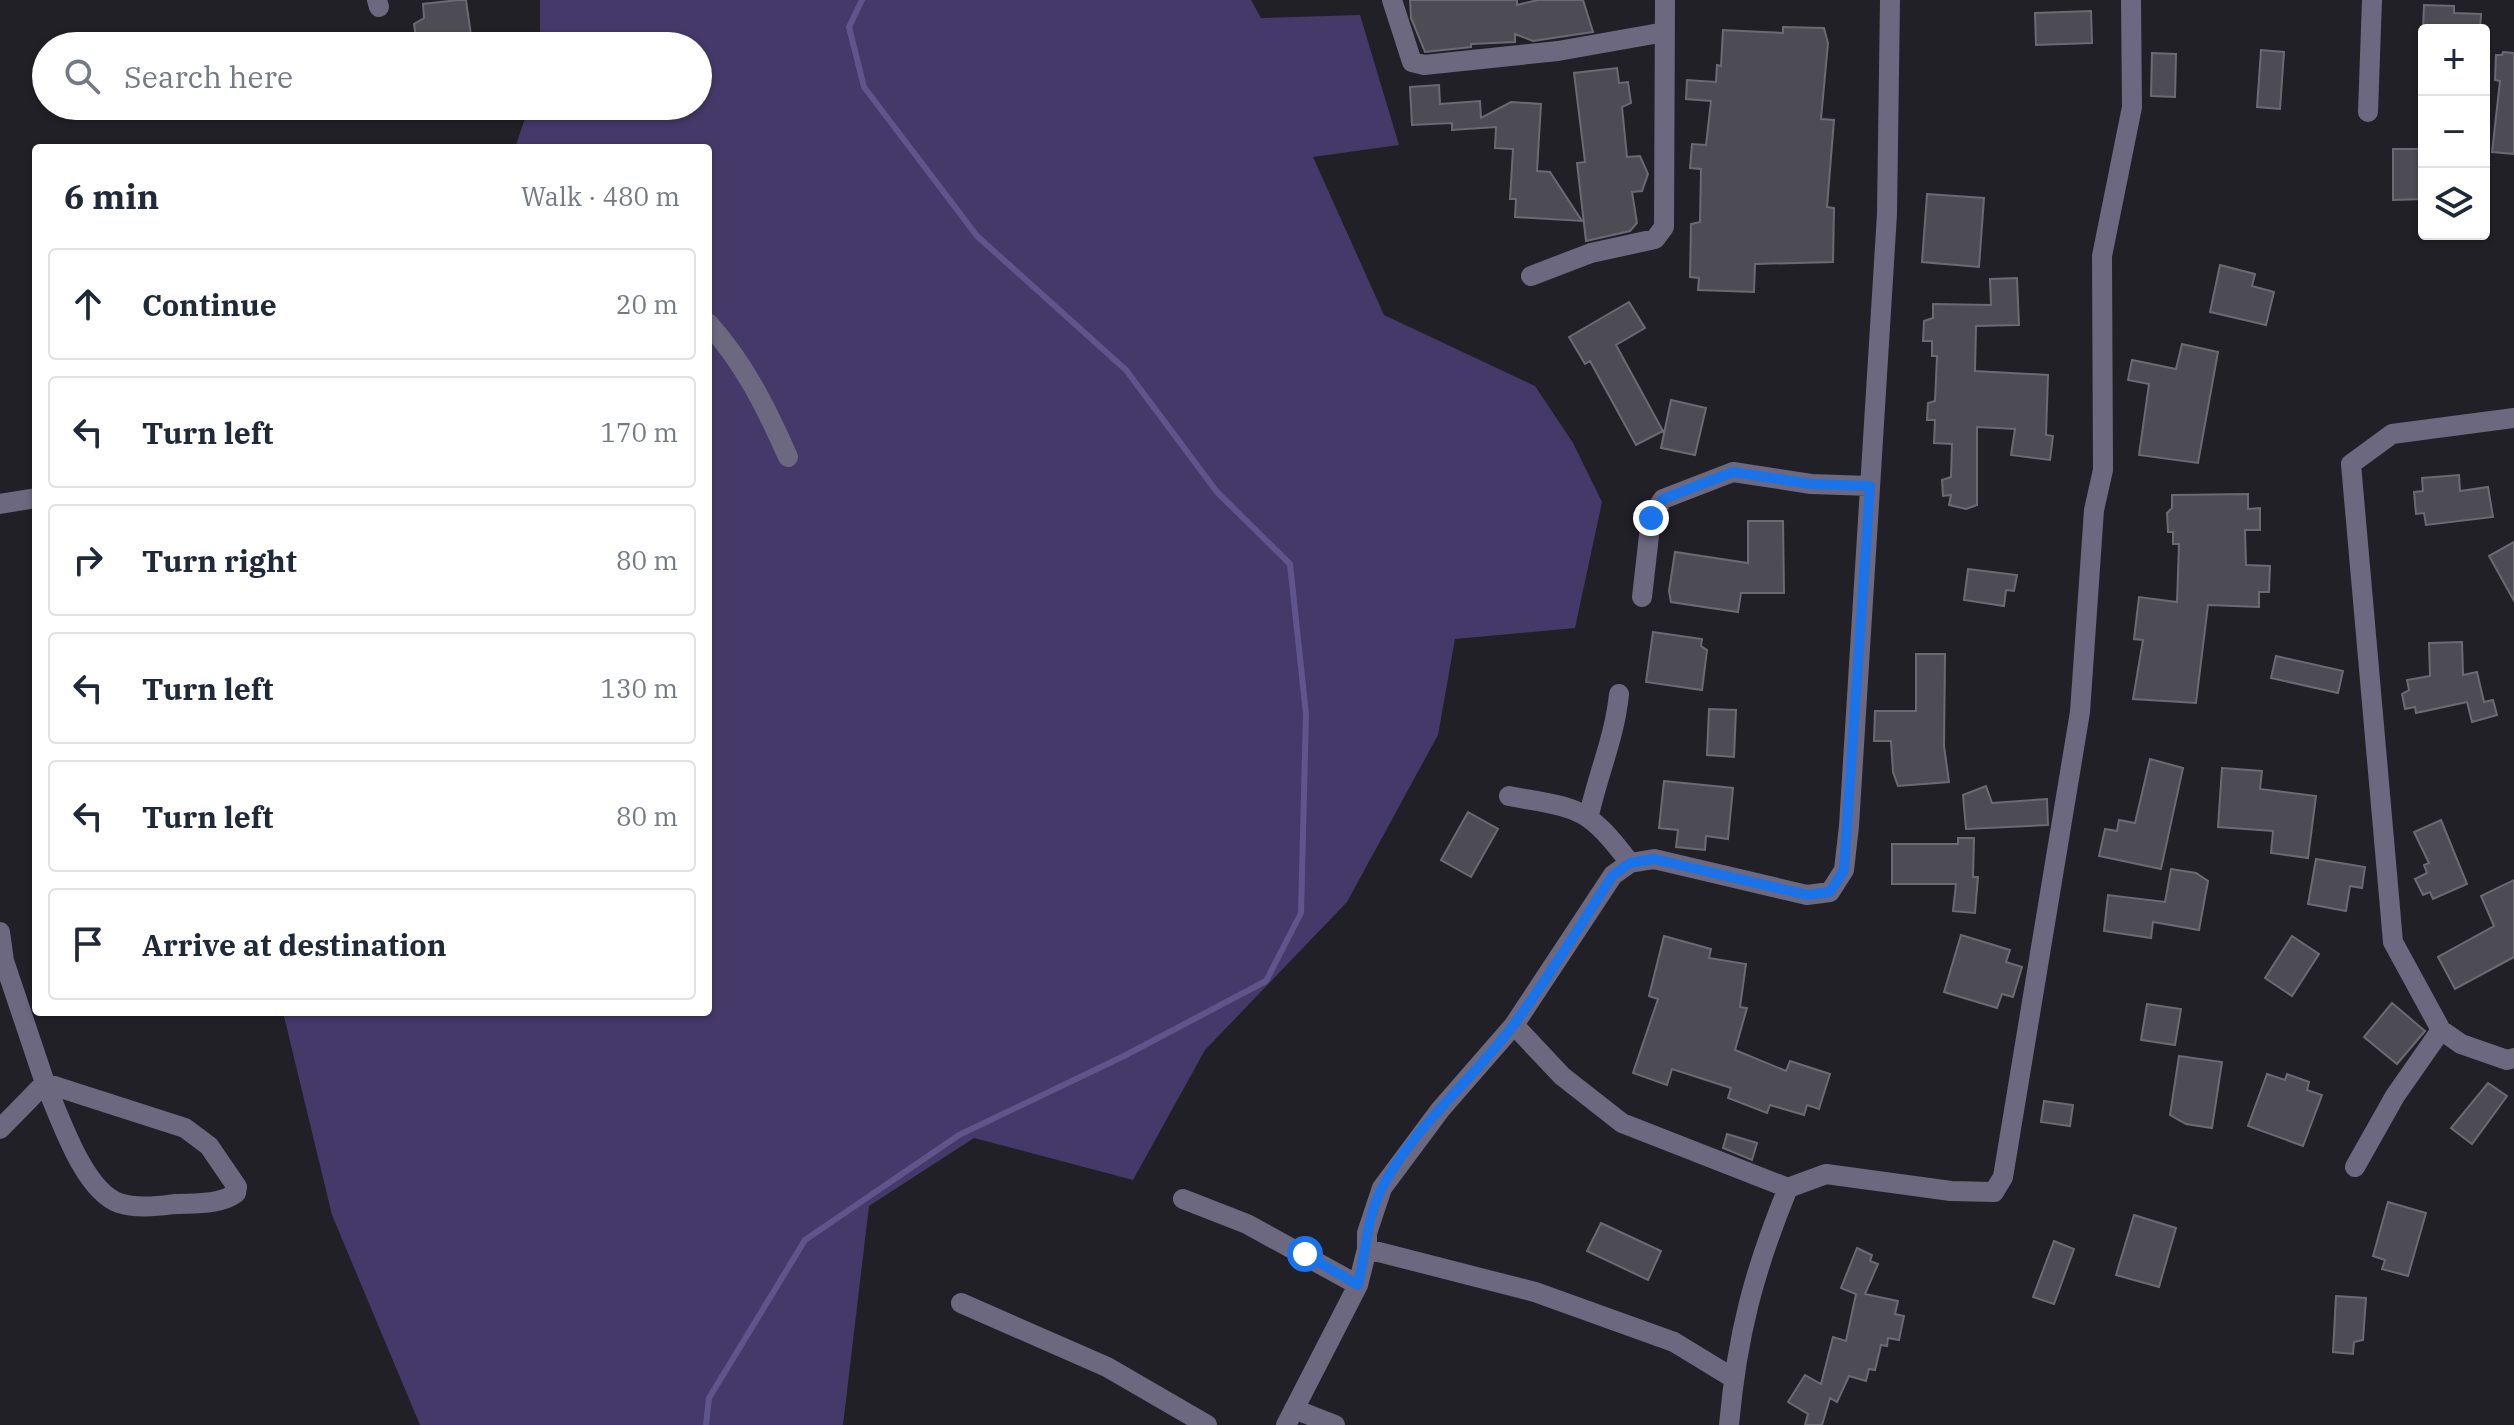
<!DOCTYPE html>
<html lang="en">
<head>
<meta charset="utf-8">
<style>
	:root { --surface:#fff; --page:#f6f6f7; --text:#1f2937; --muted:#747a83; --line:#e0e1e3 }
	body { margin:0; font-family:"IBM Plex Serif",serif; background:var(--page); color:var(--text) }
	.controls { position:absolute; right:24px; top:24px; display:grid; overflow:hidden; border-radius:8px; box-shadow:0 2px 6px #0004 }
	.controls button { width:72px; height:72px; display:grid; place-items:center; padding:0; border:0; border-bottom:2px solid var(--line); background:var(--surface); color:var(--text); font:40px sans-serif }
	.stop { position:absolute; width:24px; height:24px; margin:-18px; border:6px solid #1a73e8; border-radius:50%; background:#fff }
	.stop.end { background:#1a73e8; border-color:#fff; box-shadow:0 2px 8px #0008 }
	.list { margin:0; padding:0; list-style:none }
	h2 { display:flex; justify-content:space-between; align-items:center; height:104px; margin:0; padding:0 32px; font-size:34px }
	h2 small { font-size:26px; font-weight:400; color:var(--muted) }
	.list li { display:grid; grid-template-columns:52px 1fr auto; gap:24px; align-items:center; box-sizing:border-box; height:112px; margin:0 16px 16px; padding:0 16px; border:2px solid var(--line); border-radius:8px }
	.list b { display:block; font-size:30px; white-space:nowrap }
	.list em { font-size:26px; font-style:normal; color:var(--muted) }
	.icon { flex:none; width:44px; height:44px; fill:none; stroke:currentColor; stroke-width:2; stroke-linecap:round; stroke-linejoin:round }
	.map { position:relative; flex:none; width:2514px; height:1425px; overflow:hidden }
	.search { position:absolute; background:var(--surface); box-shadow:0 2px 6px #0004; left:32px; top:32px; width:680px; height:88px; display:flex; align-items:center; gap:20px; box-sizing:border-box; padding:0 28px; border-radius:44px; color:var(--muted); font-size:30px }
	.panel { position:absolute; background:var(--surface); box-shadow:0 2px 6px #0004; left:32px; top:144px; width:680px; height:872px; border-radius:8px }
	.map>svg:first-child { display:block }
	.green { fill:#443969 }
	.lines { fill:none; stroke-linecap:round; stroke-linejoin:round }
	.stream { stroke:#60558a; stroke-width:6 }
	.building { fill:#4d4c54; stroke:#6b6a72; stroke-width:2 }
	.minor { stroke:#6c6880; stroke-width:20 }
	.route { stroke:#1a73e8; stroke-width:10 }
</style>
</head>
<body>
<div class="map">
<svg width="2514" height="1425" viewBox="0 0 2514 1425">
	<rect width="100%" height="100%" fill="#212026"/>
	<!-- green -->
	<path class="green" d="M540 0H1251L1261 18 1360 15 1399 145 1313 157 1384 315 1535 386 1573 443 1602 502 1575 628 1455 639 1438 735 1347 902 1205 1050 1133 1180 974 1138 869 1206 843 1425H420L332 1215 283 1012H708V148H515L529 106H698V46H540Z"/>
	<g class="lines">
		<!-- stream -->
		<path class="stream" d="M706 1425 709 1398 805 1240 959 1135 1124 1056 1266 981 1301 913 1306 714 1290 564 1217 492 1126 370 977 236 864 87 849 27 862 0"/>
	</g>
	<!-- building -->
	<path class="building" d="M458 0H466L472 42 426 46 425 37 416 38 414 24 424 18 423 4Z
		M1410 0H1517V5L1538 0H1583L1593 32 1533 41 1515 34V42L1471 44V47L1425 52 1411 18Z
		M2424 5 2454 6V13L2481 14 2480 30H2423Z
		M2091 11 2092 43 2036 45 2035 13Z
		M1783 27 1824 28 1828 43 1821 119 1834 120 1827 207 1834 208 1833 262 1755 264 1754 292 1698 290 1699 278 1690 277 1691 224 1700 222 1701 169 1690 168 1692 144 1706 145 1711 101 1686 99 1687 80 1716 82 1717 65 1721 66 1723 30 1783 33Z
		M2261 50 2284 52 2280 109 2257 107Z
		M2503 52 2514 53V154L2492 152 2500 81 2495 80 2496 55H2502Z
		M2152 53 2176 54 2175 97 2151 96Z
		M1617 68 1619 83 1628 82 1631 103 1622 107 1627 157 1640 156 1648 174 1642 191 1632 192 1637 223 1630 231 1586 241 1577 163 1585 162 1574 73Z
		M1439 85 1440 104 1480 101 1481 118 1511 102 1541 104 1537 171 1550 172 1582 221 1515 217 1516 199H1510L1513 149 1495 148 1496 127 1452 130V123L1412 125 1410 87Z
		M2393 149H2424V199L2393 200Z
		M1927 194 1984 198 1979 267 1922 262Z
		M2220 265 2255 274 2252 286 2274 292 2266 325 2210 312Z
		M2017 278 2019 325 1976 326 1975 371 2048 375 2046 435 2053 436 2050 460 2011 455 2015 429 1977 427V505L1966 509 1949 505 1951 495 1943 496 1942 480 1951 477 1952 444 1934 443 1935 420H1927L1928 403 1935 401 1937 356H1932V341H1923L1924 321 1933 318V304L1991 305 1990 279Z
		M1629 302 1645 328 1616 345 1663 431 1636 445 1590 361 1585 364 1569 337Z
		M2182 344 2218 352 2198 463 2139 455 2149 384 2128 380 2132 360 2176 369Z
		M1671 400 1706 408 1695 455 1661 448Z
		M2459 475 2460 491 2488 487 2493 517 2426 525 2424 513 2416 514 2414 492 2423 491 2422 478Z
		M2248 494V509L2260 508V530H2245L2246 565 2270 566 2269 592H2259V607L2208 605 2196 703 2133 699 2143 640 2134 639 2139 597 2177 602 2179 544H2173V532H2168L2167 513 2172 508V495Z
		M1748 521H1783L1784 593H1741L1738 612 1671 602 1669 591 1675 552 1748 563Z
		M2514 542V601L2489 556Z
		M1968 569 2017 575 2014 591 2006 590 2004 606 1964 600Z
		M1653 632 1702 639 1701 646 1707 650 1702 690 1646 682Z
		M2462 642 2463 675 2477 672 2484 702 2493 700 2497 715 2472 722 2467 702 2416 713 2415 707 2405 709 2402 694 2409 690 2407 680 2430 676 2429 643Z
		M1916 654H1945L1944 746 1949 782 1898 786 1893 772 1891 741H1874L1875 711H1916Z
		M2276 656 2343 671 2338 693 2271 678Z
		M1709 709 1736 710 1734 757 1707 755Z
		M2150 759 2183 768 2161 869 2099 856 2105 829 2117 831 2119 820 2135 823Z
		M2222 768 2262 771 2260 789 2316 796 2308 858 2271 853 2273 831 2218 827Z
		M1664 781 1733 788 1728 839 1706 836 1705 850 1676 847 1678 830 1659 828Z
		M1986 786 1992 803 2047 799 2048 825 1966 829 1963 795Z
		M1468 812 1498 829 1471 877 1441 860Z
		M2441 820 2467 884 2433 899 2430 892 2423 895 2415 879 2427 873 2424 865 2429 863 2414 832Z
		M1958 838H1974L1973 877H1978L1975 913 1953 911 1956 884H1892V844H1958Z
		M2316 859 2365 867 2362 888 2350 886 2346 911 2308 904Z
		M2171 869 2196 873 2208 881 2199 930 2153 922 2151 938 2104 931 2108 895 2165 902Z
		M2514 880V957L2455 989 2438 957 2494 926 2481 896Z
		M1961 935 2010 950 2006 962 2022 967 2013 997 2002 994 1997 1008 1944 992Z
		M1664 936 1711 949 1709 958 1746 964 1740 1007 1747 1008 1735 1050 1786 1071 1790 1061 1830 1074 1819 1109 1807 1105 1804 1115 1770 1105 1767 1113 1728 1098 1731 1088 1672 1069 1667 1085 1633 1073 1658 999 1649 996Z
		M2292 936 2319 954 2292 996 2265 978Z
		M2392 1003 2425 1031 2397 1064 2364 1037Z
		M2147 1004 2181 1009 2175 1045 2141 1040Z
		M2179 1056 2222 1062 2212 1128 2186 1124 2170 1115Z
		M2267 1074 2285 1080 2287 1074 2309 1082 2307 1090 2322 1095 2303 1146 2248 1126Z
		M2488 1083 2507 1096 2472 1144 2451 1128Z
		M2044 1101 2073 1105 2070 1126 2041 1122Z
		M1727 1134 1757 1143 1752 1160 1723 1148Z
		M2388 1202 2426 1213 2408 1276 2382 1269 2385 1260 2373 1256Z
		M2134 1215 2176 1228 2159 1287 2116 1275Z
		M1601 1223 1661 1251 1648 1280 1587 1251Z
		M2054 1241 2074 1249 2054 1304 2033 1297Z
		M1857 1248 1872 1255 1870 1261 1878 1264 1865 1294 1898 1301 1895 1314 1904 1316 1899 1340 1888 1338 1887 1346 1881 1345 1875 1370 1869 1369 1866 1381 1849 1376 1837 1402 1830 1398 1822 1425H1805L1808 1414 1788 1402 1805 1375 1821 1384 1833 1337 1846 1341 1856 1294 1841 1288Z
		M2336 1296 2366 1298 2363 1340 2354 1342 2353 1354 2333 1352Z"/>
	<g class="lines">
		<!-- minor -->
		<path class="minor" d="M377 0 379 7
			M1392 0 1412 62 1424 65 1558 51 1665 32
			M2368 112 2372 0
			M1531 276 1591 253 1655 239 1664 227 1665 0
			M708 323C744 363 766 407 788 457
			M2514 418 2392 434 2351 464 2393 942 2441 1030 2461 1044 2507 1060 2514 1058
			M0 504 36 498
			M1642 597 1651 518 1663 499 1733 472 1811 484 1870 486
			M1509 796C1578 809 1585 804 1630 863
			M1589 815C1598 774 1615 736 1619 694
			M0 932 4 961 45 1083 0 1129
			M1514 1025 1562 1076 1622 1123 1788 1188 1826 1174 1951 1191 1994 1192 2003 1177 2080 712 2094 510 2103 470 2102 256 2132 107 2131 0
			M45 1083 185 1128 209 1146 237 1187 236 1193C220 1205 195 1203 175 1204 158 1206 137 1209 119 1203 83 1190 60 1117 45 1083Z
			M2355 1167 2395 1096 2441 1030
			M1183 1199 1247 1224 1358 1285
			M1367 1249 1535 1292 1674 1342 1733 1378
			M961 1303 1107 1367 1207 1425
			M1294 1409 1335 1425
			M1286 1425 1358 1285 1367 1249V1233L1382 1188 1440 1110 1514 1025 1613 875 1630 863 1654 859 1807 895 1830 892 1844 870 1849 826 1887 214 1890 0
			M1729 1425C1737 1335 1754 1271 1788 1188"/>
	</g>
	<g class="lines">
		<!-- route -->
		<path class="route" d="M1305 1254 1358 1285C1366 1253 1366 1220 1381 1190 1411 1129 1475 1078 1515 1023 1550 976 1581 924 1613 875L1630 863 1654 859 1807 895 1830 892 1844 870 1870 486 1811 484 1733 472 1663 499 1651 518"/>
	</g>
</svg>
<div class="controls">
<button>+</button>
<button>−</button>
<button><svg class="icon" aria-label="layers" viewBox="0 0 24 24"><path d="M12 4l9 5-9 5-9-5zM3 14l9 5 9-5"/></svg></button>
</div>
<div class="stop" style="left:1305px;top:1254px"></div>
<div class="stop end" style="left:1651px;top:518px"></div>
<div class="search"><svg class="icon" aria-label="search" viewBox="0 0 24 24"><circle cx="10" cy="10" r="6"/><path d="M15 15l6 6"/></svg>Search here</div>
<section class="panel">
<h2>6 min<small>Walk · 480 m</small></h2>
<ul class="list">
<li><svg class="icon" aria-label="ahead" viewBox="0 0 24 24"><path d="M12 20V5M6 11l6-6 6 6"/></svg><div><b>Continue</b></div><em>20 m</em></li>
<li><svg class="icon" aria-label="left" viewBox="0 0 24 24"><path d="M17 20v-9H6M10 6l-5 5 5 5"/></svg><div><b>Turn left</b></div><em>170 m</em></li>
<li><svg class="icon" aria-label="right" viewBox="0 0 24 24"><path d="M7 20v-9h11M14 6l5 5-5 5"/></svg><div><b>Turn right</b></div><em>80 m</em></li>
<li><svg class="icon" aria-label="left" viewBox="0 0 24 24"><path d="M17 20v-9H6M10 6l-5 5 5 5"/></svg><div><b>Turn left</b></div><em>130 m</em></li>
<li><svg class="icon" aria-label="left" viewBox="0 0 24 24"><path d="M17 20v-9H6M10 6l-5 5 5 5"/></svg><div><b>Turn left</b></div><em>80 m</em></li>
<li><svg class="icon" aria-label="arrive" viewBox="0 0 24 24"><path d="M6 21V4h12l-3 4 3 4H6"/></svg><div><b>Arrive at destination</b></div></li>
</ul>
</section>
</div>
</body>
</html>
